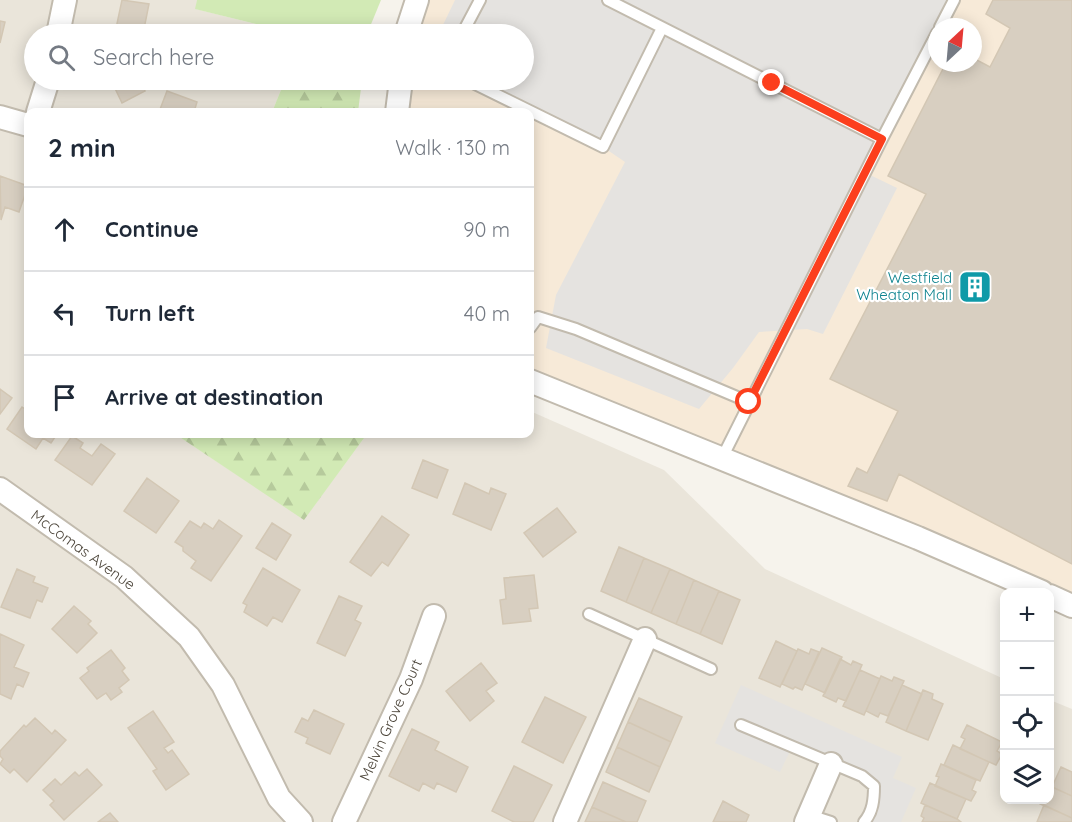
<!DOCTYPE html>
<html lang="en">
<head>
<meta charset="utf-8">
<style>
	:root { --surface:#fff; --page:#f2f2f3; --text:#1f2937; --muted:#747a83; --line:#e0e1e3 }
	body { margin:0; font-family:Quicksand,sans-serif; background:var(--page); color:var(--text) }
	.controls { position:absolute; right:18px; bottom:18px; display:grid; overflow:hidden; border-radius:12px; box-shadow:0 3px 15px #0003 }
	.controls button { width:54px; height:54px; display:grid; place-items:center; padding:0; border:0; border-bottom:2px solid var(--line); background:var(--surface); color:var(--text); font:30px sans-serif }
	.compass { position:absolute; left:928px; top:18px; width:54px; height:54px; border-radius:50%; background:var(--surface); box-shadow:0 3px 15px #0003; rotate:26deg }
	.stop { position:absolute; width:18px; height:18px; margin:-14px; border:4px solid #fc3f1d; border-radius:50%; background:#fff }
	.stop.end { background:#fc3f1d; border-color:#fff; box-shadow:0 2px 6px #0008 }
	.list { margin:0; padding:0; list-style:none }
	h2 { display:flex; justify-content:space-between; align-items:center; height:78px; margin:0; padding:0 24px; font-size:26px }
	h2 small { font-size:20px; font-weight:400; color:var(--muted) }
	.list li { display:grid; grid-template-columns:39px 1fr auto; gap:18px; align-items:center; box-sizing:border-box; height:84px; padding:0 24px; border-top:2px solid var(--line) }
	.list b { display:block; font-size:22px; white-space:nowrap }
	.list em { font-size:20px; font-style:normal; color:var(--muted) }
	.icon { flex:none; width:33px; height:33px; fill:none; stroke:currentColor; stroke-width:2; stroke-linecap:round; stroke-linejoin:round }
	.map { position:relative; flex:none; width:1072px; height:822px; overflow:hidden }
	.search { position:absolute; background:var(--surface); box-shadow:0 3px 15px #0003; left:24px; top:24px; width:510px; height:66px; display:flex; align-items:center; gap:15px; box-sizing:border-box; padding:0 21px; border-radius:33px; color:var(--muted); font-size:22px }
	.panel { position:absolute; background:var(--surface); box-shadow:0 3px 15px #0003; left:24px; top:108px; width:510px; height:330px; border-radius:12px }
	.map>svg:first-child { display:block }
	.residential { fill:#eae5da }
	.commercial { fill:#f7ead8; fill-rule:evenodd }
	.forest { fill:url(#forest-firs) }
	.pitch { fill:#d2eab5 }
	.parking { fill:#e5e3e0 }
	.building { fill:#d8cfc1; stroke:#d3c7b4; stroke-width:1.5 }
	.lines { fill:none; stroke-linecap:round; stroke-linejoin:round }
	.service-casing { stroke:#c2bbae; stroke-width:14 }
	.minor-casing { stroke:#c2bbae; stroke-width:26 }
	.service { stroke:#fff; stroke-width:10 }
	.minor { stroke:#fff; stroke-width:22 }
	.route { stroke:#fc3f1d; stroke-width:8 }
	.labels { text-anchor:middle; stroke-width:4.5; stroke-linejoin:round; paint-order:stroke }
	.culture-label { font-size:15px; fill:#0d838f; stroke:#fff; text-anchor:end }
	.street-label { font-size:15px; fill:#4b4439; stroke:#fff }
</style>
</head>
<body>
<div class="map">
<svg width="1072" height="822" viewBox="0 0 1072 822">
	<defs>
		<pattern id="forest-firs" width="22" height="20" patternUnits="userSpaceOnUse" patternTransform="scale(1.5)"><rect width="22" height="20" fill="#d2eab5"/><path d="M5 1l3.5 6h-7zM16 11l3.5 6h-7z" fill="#b6ca9c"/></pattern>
	</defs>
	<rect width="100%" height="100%" fill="#f6f3ec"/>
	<!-- residential -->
	<path class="residential" d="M0 0H197L196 9 296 34H34V80H285L272 112H28V434H175L304 519 367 434H530V411L664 470 765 569 1004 679V800H1050V700L1072 709V822H0Z"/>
	<!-- commercial -->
	<path class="commercial" d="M417 0H1072V606L530 381V112H397L401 80H524V34H406ZM937 27H973V63H937Z"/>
	<!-- forest -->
	<path class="forest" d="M285 80H362L358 112H272Z
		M175 434H367L304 520Z"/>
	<!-- pitch -->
	<path class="pitch" d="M197 0H381L367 34H296L195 9Z"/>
	<!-- parking -->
	<path class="parking" d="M455 0H954L866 173 897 188 823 334 807 329 759 332 733 368 699 409 546 348 556 295 625 162 603 147 467 80H524V34H444L442 27Z
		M741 685 902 757 893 778 916 788 901 822H864L874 786 792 747 780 772 715 743Z"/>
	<!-- building -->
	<path class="building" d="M122 0 149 4 143 34 115 33Z
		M993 0H1072V564L899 474 887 501 848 486 857 468 867 473 898 411 830 379 926 194 888 176 946 63H973V58L990 67 1010 28 986 14Z
		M0 21 5 22 0 43Z
		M111 80H139L145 91 122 103Z
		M167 91 197 102 194 112H159Z
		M0 176 28 186 19 212 5 207 1 220Z
		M0 389 12 398 0 414Z
		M22 407 28 411V434H57L51 443 43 438 36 449 7 429Z
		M72 436 83 443 80 448 92 456 101 444 115 454 92 485 55 460Z
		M423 460 448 470 437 498 412 488Z
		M147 478 179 501 156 533 124 511Z
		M465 483 489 494 491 488 506 494 491 530 453 514Z
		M557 508 576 532 543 557 524 533Z
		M382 516 409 535 388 566 382 562 371 576 350 562Z
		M219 520 242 536 211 581 191 568 196 561 183 551V547L175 542 190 521 201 528 204 523 213 529Z
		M272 523 291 535 276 560 256 548Z
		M619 547 644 558 626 602 601 591Z
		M644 558 670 569 651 613 626 602Z
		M263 568 300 590 282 622 273 617 267 626 244 612 247 605 243 603Z
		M17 569 35 577 33 582 48 588 42 602 37 600 30 618 1 607Z
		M670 569 694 580 676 624 651 613Z
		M534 575 538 608 529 609 531 621 503 624 500 600 506 599 504 578Z
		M694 580 719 591 700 634 676 624Z
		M719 591 740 600 722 644 700 634Z
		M339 596 362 606 355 620 361 623 345 656 317 643Z
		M74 606 91 621 88 624 97 633 77 653 52 629Z
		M0 634 24 645 14 667 29 673 23 687 17 684 11 699 0 694Z
		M776 641 797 651 780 687 759 678Z
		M822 648 842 657 825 693 805 684Z
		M798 649 809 654 811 649 819 652 802 690 795 687 793 689 782 684Z
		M111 650 125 668 122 671 129 680 119 688 122 692 111 700 106 693 97 699 80 678 89 671 87 668Z
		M840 659 851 665 853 661 862 665 846 701 838 698 836 702 823 696Z
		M481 663 497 683 486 691 494 701 470 721 446 691Z
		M860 670 880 679 864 715 843 706Z
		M881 676 892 681 894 677 904 681 888 716 880 713 878 717 866 711Z
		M902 685 922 694 906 731 886 722Z
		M923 690 933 694 932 699 943 704 928 740 906 731Z
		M545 697 586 717 563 763 522 742Z
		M639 698 682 717 671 742 628 722Z
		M314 710 344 724 330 754 306 743 308 738 295 732 302 718 308 721Z
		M153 711 174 742 164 748 168 753 172 750 189 774 166 790 153 771 157 769 128 728Z
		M35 718 52 734 55 730 66 740 27 782 14 769 10 773 0 764 3 759 0 756V751L24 725 26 727Z
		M628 722 671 742 660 767 617 747Z
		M967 725 1002 742 997 751 1002 754 996 765 960 749 965 739 961 737Z
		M412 729 439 742 435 750 468 767 456 792 437 783 434 789 423 783 419 791 389 776Z
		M953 745 989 762 980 781 944 765Z
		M617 747 660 767 649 792 606 772Z
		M941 764 976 780 972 790 976 792 971 801 935 786 939 777 936 776Z
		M514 766 552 785 533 822H514L492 811Z
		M1061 767 1072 772V796L1052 787Z
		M87 769 102 785 64 820 50 805 54 801 43 790 55 779 61 785 75 772 79 776Z
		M603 782 646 801 637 822H626L592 807Z
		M930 783 966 799 957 819 921 803Z
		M1050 786 1072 796V818L1040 804 1042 800H1050Z
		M723 801 749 815 746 822H713Z
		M925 805 957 819 961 822H922L924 818 921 816Z
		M1044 805 1072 818V822H1037Z
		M592 807 626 822H585Z
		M110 813 118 822H98Z"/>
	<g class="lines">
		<!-- service casing -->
		<g class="service-casing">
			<path id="service" d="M608 0 882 139
				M940 27 954 0
				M462 34 480 0
				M467 80 603 147 662 28
				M530 328 538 317 576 329 749 402
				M722 458 882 139 937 33
				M589 614 711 669
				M741 725 862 776 874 786C874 799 873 812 864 822
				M809 815 831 822"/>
		</g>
		<!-- minor casing -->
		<g class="minor-casing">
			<path id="minor" d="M58 34 65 0
				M406 34 417 0
				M38 112 48 80
				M397 112 401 80
				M0 117 28 125
				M530 381 918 538 1042 592
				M0 489 124 577 189 637 223 685 279 798 301 822
				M1050 596 1072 606
				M344 822 411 679 434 616
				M565 822 645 639
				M806 822 831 764"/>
		</g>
		<!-- service -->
		<use href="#service" class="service"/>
		<!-- minor -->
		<use href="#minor" class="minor"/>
	</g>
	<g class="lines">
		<!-- route -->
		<path class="route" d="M749 402 882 139 772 83"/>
	</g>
	<!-- icons -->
	<defs>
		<g id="building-square" transform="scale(1.725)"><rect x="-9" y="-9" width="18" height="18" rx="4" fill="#0f9aa8" stroke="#fff"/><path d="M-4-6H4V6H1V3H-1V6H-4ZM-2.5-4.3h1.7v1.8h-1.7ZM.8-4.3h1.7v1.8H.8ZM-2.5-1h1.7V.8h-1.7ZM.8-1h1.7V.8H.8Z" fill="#fff"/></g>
	</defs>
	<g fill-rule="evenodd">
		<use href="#building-square" x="975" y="287"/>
	</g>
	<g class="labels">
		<!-- culture labels -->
		<g class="culture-label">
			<text x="952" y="283">Westfield<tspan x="952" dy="17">Wheaton Mall</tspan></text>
		</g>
		<!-- street labels -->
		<g class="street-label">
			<text transform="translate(83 550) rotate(36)" y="5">McComas Avenue</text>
			<text transform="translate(391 720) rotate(-66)" y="5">Melvin Grove Court</text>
		</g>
	</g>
</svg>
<div class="controls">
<button>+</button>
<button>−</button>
<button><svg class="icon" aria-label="locate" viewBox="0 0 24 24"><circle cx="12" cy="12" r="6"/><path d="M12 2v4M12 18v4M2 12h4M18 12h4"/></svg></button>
<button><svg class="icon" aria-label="layers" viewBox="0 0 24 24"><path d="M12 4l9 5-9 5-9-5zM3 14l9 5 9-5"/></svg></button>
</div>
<svg class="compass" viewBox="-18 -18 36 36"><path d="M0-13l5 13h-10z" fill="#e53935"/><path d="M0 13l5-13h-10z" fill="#747a83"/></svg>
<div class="stop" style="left:749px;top:402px"></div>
<div class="stop end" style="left:772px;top:83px"></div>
<div class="search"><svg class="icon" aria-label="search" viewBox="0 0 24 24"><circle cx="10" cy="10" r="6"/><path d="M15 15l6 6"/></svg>Search here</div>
<section class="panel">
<h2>2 min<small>Walk · 130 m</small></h2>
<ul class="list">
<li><svg class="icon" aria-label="ahead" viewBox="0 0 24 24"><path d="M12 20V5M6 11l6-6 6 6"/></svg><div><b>Continue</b></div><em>90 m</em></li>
<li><svg class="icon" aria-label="left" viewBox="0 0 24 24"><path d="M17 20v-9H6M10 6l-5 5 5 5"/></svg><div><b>Turn left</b></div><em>40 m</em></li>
<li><svg class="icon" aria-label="arrive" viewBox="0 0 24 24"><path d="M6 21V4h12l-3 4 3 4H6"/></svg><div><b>Arrive at destination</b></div></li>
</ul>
</section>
</div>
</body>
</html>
